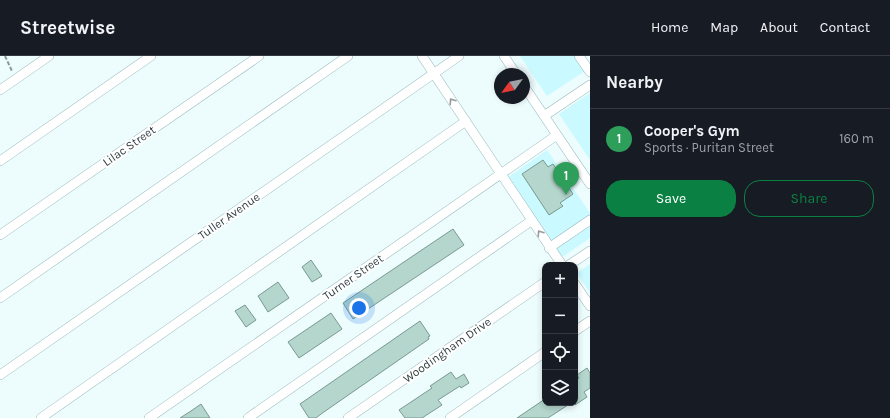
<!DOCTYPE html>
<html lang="en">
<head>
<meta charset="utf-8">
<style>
	:root { --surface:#171b24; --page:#20242c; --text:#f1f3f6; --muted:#9ea1a6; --line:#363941; --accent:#0b8043 }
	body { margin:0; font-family:Karla,sans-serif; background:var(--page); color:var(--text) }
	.controls { position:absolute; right:12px; bottom:12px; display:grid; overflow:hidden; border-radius:8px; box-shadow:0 2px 6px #0003 }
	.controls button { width:36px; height:36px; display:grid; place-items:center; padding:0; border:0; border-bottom:1px solid var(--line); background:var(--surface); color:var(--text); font:20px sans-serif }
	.compass { position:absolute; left:494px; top:12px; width:36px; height:36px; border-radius:50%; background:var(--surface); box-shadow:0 2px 6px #0003; rotate:237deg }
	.you { position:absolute; left:359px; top:252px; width:14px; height:14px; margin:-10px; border:3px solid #fff; border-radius:50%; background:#1a73e8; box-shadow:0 0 0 6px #1a73e833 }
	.badge { display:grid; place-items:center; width:26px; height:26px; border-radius:50%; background:var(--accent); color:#fff; font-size:13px; font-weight:700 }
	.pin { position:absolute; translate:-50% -33px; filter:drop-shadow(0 1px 2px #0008) }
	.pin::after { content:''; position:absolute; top:21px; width:14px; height:12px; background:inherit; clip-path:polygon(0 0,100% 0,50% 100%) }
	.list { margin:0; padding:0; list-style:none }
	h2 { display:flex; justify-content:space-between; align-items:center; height:52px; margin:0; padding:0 16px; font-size:17px }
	h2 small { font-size:13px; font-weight:400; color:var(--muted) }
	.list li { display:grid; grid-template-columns:26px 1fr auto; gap:12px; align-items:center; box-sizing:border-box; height:60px; padding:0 16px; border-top:1px solid var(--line) }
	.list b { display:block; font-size:15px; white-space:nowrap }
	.list p { margin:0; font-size:13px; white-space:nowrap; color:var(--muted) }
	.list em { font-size:13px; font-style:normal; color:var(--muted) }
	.actions { display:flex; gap:8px; padding:12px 16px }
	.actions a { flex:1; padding:9px 0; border:1px solid var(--accent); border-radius:16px; text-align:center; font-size:14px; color:var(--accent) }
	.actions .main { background:var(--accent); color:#fff }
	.icon { flex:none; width:22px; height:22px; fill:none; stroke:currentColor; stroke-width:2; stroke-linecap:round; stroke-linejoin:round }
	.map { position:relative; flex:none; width:590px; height:362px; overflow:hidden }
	header { display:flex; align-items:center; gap:24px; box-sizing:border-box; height:56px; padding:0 20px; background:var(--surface); border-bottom:1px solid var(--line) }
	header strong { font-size:19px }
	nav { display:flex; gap:22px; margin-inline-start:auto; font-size:14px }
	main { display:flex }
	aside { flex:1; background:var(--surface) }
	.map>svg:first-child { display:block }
	.built { fill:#caf9ff }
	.building { fill:#b4d6cc; stroke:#799990 }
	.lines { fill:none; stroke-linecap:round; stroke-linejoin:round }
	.minor-casing { stroke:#94b7bb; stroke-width:10 }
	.path { stroke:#899899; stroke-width:2; stroke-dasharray:4 2; stroke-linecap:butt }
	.minor { stroke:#fff; stroke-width:9 }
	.oneway { stroke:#969e9f }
	.labels { text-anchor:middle; stroke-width:4; stroke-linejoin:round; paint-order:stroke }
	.street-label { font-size:12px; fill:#2e3d3f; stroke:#fff }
</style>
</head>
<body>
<header>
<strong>Streetwise</strong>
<nav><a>Home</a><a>Map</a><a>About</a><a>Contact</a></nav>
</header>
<main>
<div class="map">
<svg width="590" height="362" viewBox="0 0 590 362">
	<rect width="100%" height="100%" fill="#edfcfd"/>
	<!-- built -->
	<path class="built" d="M520 0H575L585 15 547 40Z
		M590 37V104L559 58Z
		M547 94 590 157V182L561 202 507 122Z
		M590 208V237L577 217Z"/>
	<!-- building -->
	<path class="building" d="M543 104 548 111 553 108 573 138 560 147 563 150 549 159 522 118Z
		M453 173 464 189 353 263 343 247Z
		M311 204 322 220 312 226 302 211Z
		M278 226 289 242 268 256 258 240Z
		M245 249 256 264 246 271 235 255Z
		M331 257 342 273 299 302 288 286Z
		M420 265 430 280 428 281 429 283 321 358 316 362H309L300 348Z
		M587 312 590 317V332L584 336 587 341 575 349V325L579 322 577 319Z
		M451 316 456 323 464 318 469 327 461 332 460 330 438 344 442 349 422 362H405L399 354 432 332 430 330Z
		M545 343V347H571L548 362H517Z
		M201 348 210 362H180L191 355Z"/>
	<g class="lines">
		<!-- minor casing -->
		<g class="minor-casing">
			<path id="minor" d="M422 0 562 209
				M504 0 516 18
				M579 0 590 16
				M524 30 590 128
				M0 34 49 0
				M544 60 590 29
				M0 105 151 0
				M0 179 259 0
				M549 192 590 164
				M569 209 590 195
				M575 228 590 250
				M0 242 348 0
				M575 275 590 265
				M0 319 459 0
				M41 362 466 65
				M149 362 557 79
				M248 362 531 165
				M348 362 545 226
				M450 362 545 296"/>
		</g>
		<!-- path -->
		<path class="path" d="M5 0 12 15"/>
		<!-- minor -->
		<use href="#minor" class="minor"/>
	</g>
	<!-- one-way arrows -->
	<defs><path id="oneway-chevron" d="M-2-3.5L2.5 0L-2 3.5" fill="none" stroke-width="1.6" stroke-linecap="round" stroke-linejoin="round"/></defs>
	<g class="oneway">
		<use href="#oneway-chevron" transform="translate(452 45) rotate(-124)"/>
		<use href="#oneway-chevron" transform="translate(540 177) rotate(-124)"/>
	</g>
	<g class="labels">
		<!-- street labels -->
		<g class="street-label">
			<text transform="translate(129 90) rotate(-35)" y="4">Lilac Street</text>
			<text transform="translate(229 160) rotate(-35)" y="4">Tuller Avenue</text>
			<text transform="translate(353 221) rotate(-35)" y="4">Turner Street</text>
			<text transform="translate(447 294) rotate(-35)" y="4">Woodingham Drive</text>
		</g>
	</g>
</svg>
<div class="controls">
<button>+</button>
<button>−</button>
<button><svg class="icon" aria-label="locate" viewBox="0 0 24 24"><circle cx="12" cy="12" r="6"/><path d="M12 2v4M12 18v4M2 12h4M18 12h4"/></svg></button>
<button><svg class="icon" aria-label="layers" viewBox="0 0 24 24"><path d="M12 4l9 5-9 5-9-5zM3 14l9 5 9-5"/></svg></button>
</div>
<svg class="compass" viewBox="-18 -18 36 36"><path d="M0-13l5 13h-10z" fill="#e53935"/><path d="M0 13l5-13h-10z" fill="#9ea1a6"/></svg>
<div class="you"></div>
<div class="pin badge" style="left:566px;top:139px;background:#2e9e5b">1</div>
</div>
<aside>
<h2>Nearby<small></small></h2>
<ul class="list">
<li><span class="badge" style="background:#2e9e5b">1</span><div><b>Cooper's Gym</b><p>Sports · Puritan Street</p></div><em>160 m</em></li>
</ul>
<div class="actions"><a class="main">Save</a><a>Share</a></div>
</aside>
</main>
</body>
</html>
